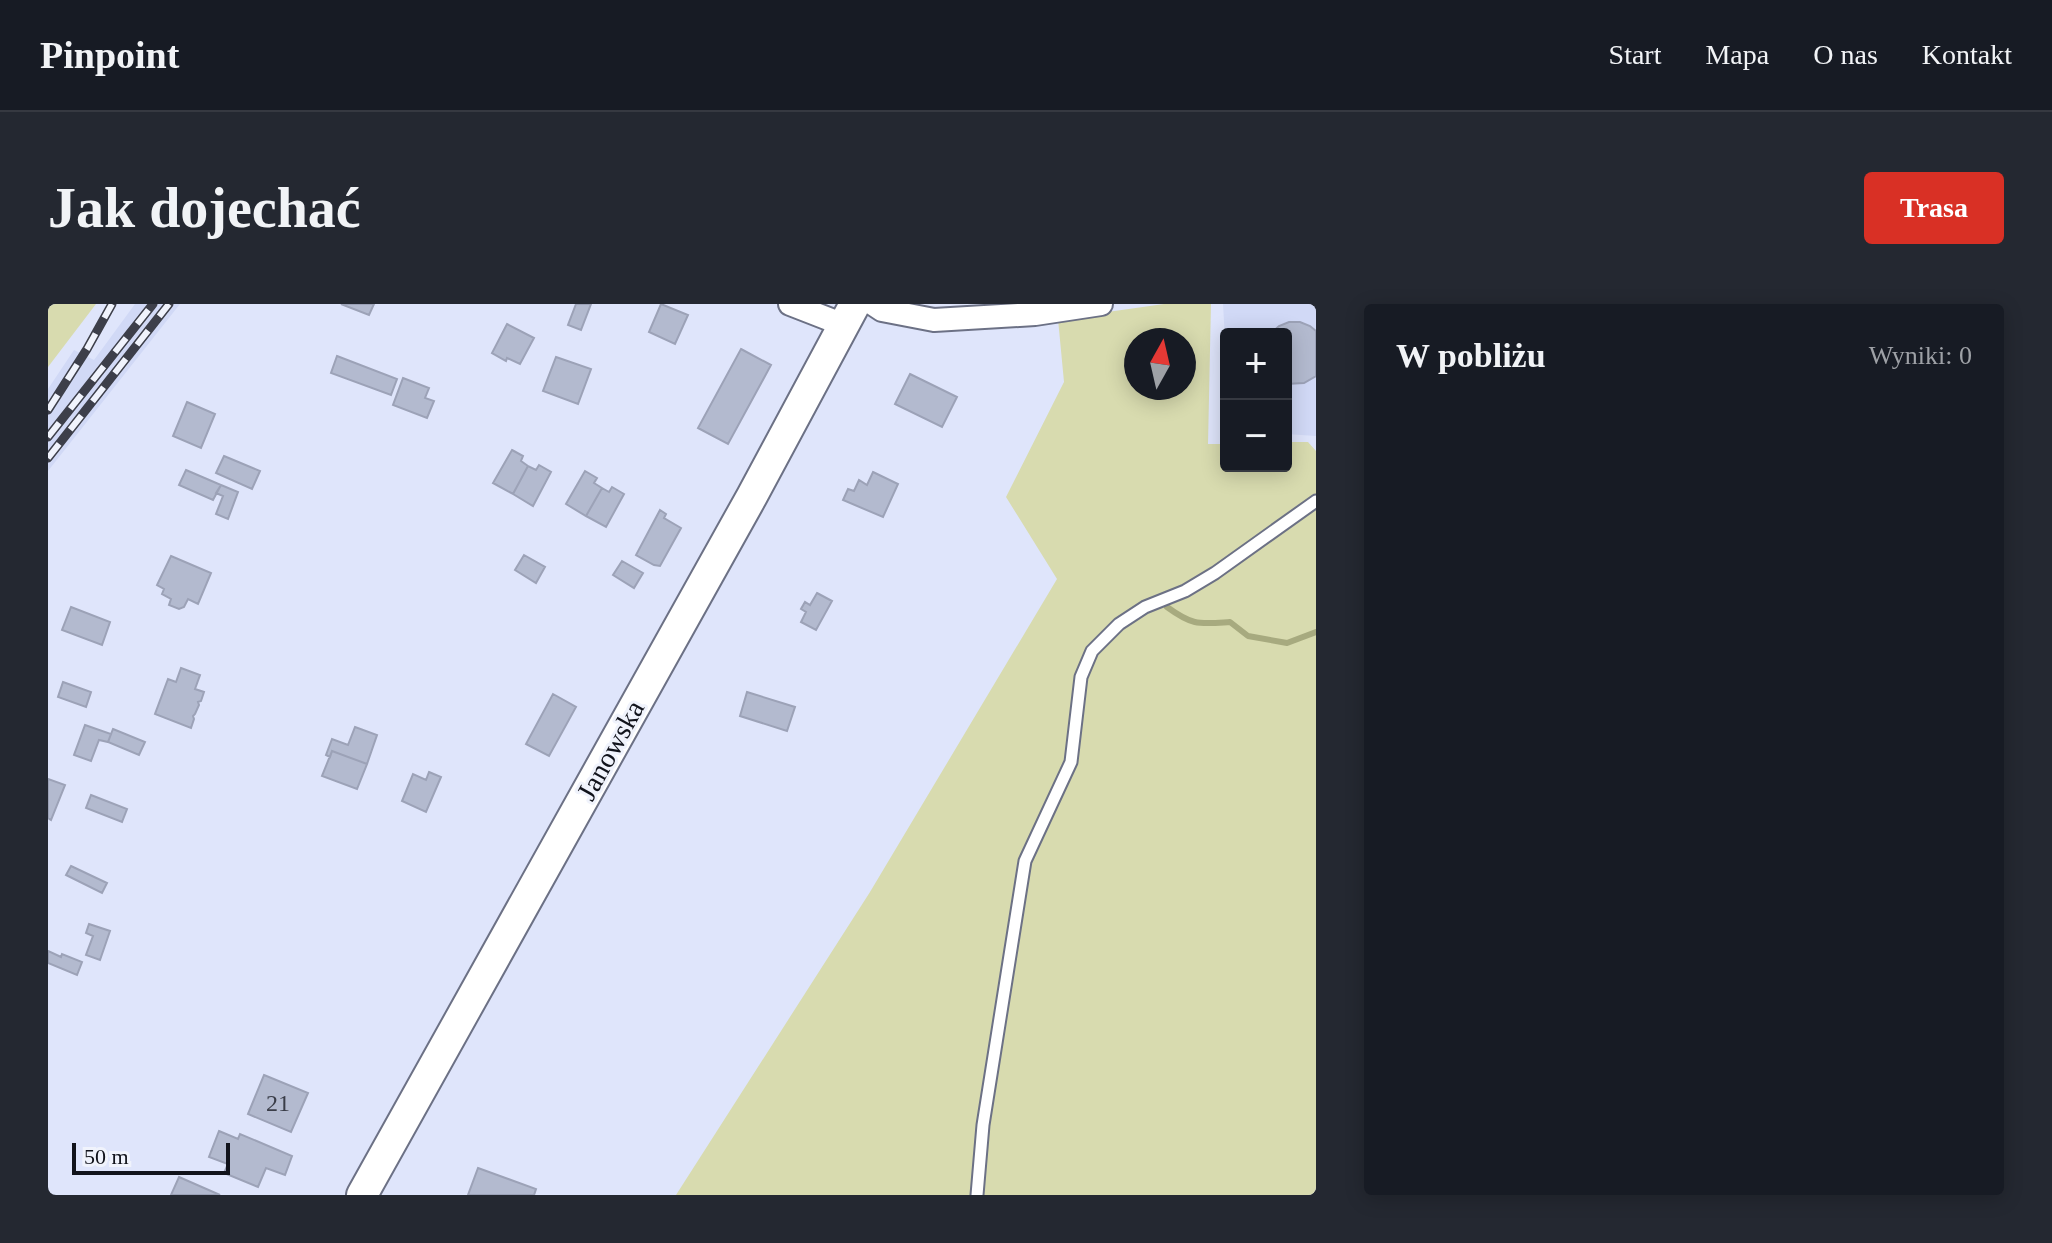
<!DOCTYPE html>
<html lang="pl">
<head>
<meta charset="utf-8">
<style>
	:root { --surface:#171b24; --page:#242831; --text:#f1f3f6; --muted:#9ea1a6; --line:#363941; --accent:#d93025 }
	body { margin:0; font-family:"Times New Roman",serif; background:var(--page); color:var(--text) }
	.controls { position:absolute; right:24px; top:24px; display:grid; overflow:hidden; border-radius:8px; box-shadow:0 4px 20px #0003 }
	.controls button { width:72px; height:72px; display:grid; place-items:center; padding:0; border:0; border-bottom:2px solid var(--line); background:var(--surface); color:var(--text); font:40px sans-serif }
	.compass { position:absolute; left:1076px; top:24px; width:72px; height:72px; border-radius:50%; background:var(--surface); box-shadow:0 4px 20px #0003; rotate:8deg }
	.scale { position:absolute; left:24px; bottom:20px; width:158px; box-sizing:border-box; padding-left:8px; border:4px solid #11131b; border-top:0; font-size:22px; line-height:28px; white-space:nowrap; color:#11131b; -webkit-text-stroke:6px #f0f3fc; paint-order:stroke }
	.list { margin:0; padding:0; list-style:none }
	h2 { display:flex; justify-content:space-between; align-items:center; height:104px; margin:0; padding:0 32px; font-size:34px }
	h2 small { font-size:26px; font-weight:400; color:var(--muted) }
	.map { position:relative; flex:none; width:1268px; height:891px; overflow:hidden; border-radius:8px }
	header { display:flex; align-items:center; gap:48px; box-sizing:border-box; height:112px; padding:0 40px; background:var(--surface); border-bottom:2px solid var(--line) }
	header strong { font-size:38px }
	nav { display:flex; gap:44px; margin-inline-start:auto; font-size:28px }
	.intro { display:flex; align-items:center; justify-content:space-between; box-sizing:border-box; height:192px; padding:0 48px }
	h1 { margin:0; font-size:56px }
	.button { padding:20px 36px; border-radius:8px; background:var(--accent); color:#fff; font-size:28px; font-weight:700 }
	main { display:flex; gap:48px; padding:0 48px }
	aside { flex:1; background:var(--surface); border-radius:8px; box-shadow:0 4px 20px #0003 }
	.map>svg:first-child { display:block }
	.built { fill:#d1d9f6 }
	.green { fill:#d8dbaf; fill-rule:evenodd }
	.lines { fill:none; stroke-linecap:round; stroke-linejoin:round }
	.stream { stroke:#a7aa7f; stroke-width:6 }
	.building { fill:#b3bacf; stroke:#9ca2b7; stroke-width:2 }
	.lane-casing { stroke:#6c7185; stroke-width:15 }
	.street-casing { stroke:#6c7185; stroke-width:26 }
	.secondary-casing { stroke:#6c7185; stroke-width:34 }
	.lane { stroke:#fff; stroke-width:11 }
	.street { stroke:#fff; stroke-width:22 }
	.secondary { stroke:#fff; stroke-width:30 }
	.rail-casing { stroke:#3d3f4a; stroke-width:9 }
	.rail { stroke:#f0f3fc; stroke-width:6; stroke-dasharray:18; stroke-linecap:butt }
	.labels { text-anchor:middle; stroke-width:6; stroke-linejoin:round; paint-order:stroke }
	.number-label { font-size:24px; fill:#3a3d48 }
	.street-label { font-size:28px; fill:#11131b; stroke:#f0f3fc }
</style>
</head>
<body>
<header>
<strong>Pinpoint</strong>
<nav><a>Start</a><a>Mapa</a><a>O nas</a><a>Kontakt</a></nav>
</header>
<div class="intro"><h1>Jak dojechać</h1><a class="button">Trasa</a></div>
<main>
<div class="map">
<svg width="1268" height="891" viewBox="0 0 1268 891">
	<rect width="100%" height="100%" fill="#dfe5fb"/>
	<!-- built -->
	<path class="built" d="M87 0H132L0 167V85L26 46 46 56Z
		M1175 0H1268V132L1238 130V30H1178V54Z"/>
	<!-- green -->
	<path class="green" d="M0 0H48L0 63Z
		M1116 0H1163L1160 140H1178V162H1238V138H1260L1268 147V891H628L822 588 1009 275 958 193 1016 78 1010 15ZM1088 36H1136V84H1088Z"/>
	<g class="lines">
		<!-- stream -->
		<path class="stream" d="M1119 303C1145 322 1151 320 1182 318L1200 332 1239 339 1268 328"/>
	</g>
	<!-- building -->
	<path class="building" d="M293 0H326L321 11Z
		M528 0H543L533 26 520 21Z
		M613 0 640 11 627 40 601 28Z
		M1241 18H1252L1262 22 1268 27V72L1256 79 1238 80V30H1222L1231 22Z
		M459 20 486 34 472 60 459 54 458 57 444 49Z
		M693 45 723 61 680 140 650 124Z
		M289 52 349 75 343 91 283 69Z
		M508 53 543 65 530 100 495 87Z
		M862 70 909 93 894 123 847 100Z
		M355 74 381 84 377 94 386 97 379 114 345 101Z
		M139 98 167 110 153 144 125 132Z
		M464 146 475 152 473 157 480 162 465 190 445 179Z
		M176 152 212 167 204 185 168 169Z
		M491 161 503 168 485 202 465 190 480 162 488 166Z
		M138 166 173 181 165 196 131 181Z
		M537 167 549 174 546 179 554 184 538 212 518 200Z
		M825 168 850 180 835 213 795 196 800 185 806 187 811 176 819 181Z
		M173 181 190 188 180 215 168 210 175 192 168 189Z
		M564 183 576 190 558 223 538 212 554 184 561 188Z
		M612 206 618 210 616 214 633 224 612 262 606 261 588 251Z
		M476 251 497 263 488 279 467 266Z
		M123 252 163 269 150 300 140 295 136 303 131 305 121 301 123 295 114 290 116 285 109 281Z
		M574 257 595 269 586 284 565 271Z
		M769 289 784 297 768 326 753 318 758 308 753 305 757 298 762 301Z
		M23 303 62 318 54 341 14 326Z
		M133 364 152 371 147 385 156 388 153 397 150 398 151 401 147 410 145 412 146 415 143 424 107 410 120 375 128 378Z
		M15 378 43 388 38 403 10 393Z
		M699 388 747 403 739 427 692 412Z
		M505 390 528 403 501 452 478 440Z
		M37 421 63 430 60 438 51 436 43 457 26 451Z
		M307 423 329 431 319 460 284 447 282 453 278 451 284 435 300 441Z
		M65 425 97 438 91 451 60 438Z
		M284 447 319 460 309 485 274 472Z
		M381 468 393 473 378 508 354 497 365 470 378 476Z
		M0 475 17 481 3 516 0 514Z
		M43 491 79 505 74 518 38 504Z
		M23 562 59 579 54 589 18 571Z
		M41 620 62 627 52 656 38 651 45 632 38 629Z
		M0 647 13 653 14 650 34 658 29 671 0 659Z
		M216 771 260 789 243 828 200 810Z
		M171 827 190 835 192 830 244 852 237 871 218 864 210 883 176 869 180 860 161 853Z
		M430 864 488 885 486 891H420Z
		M131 873 172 891H123Z"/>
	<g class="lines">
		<!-- lane casing -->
		<g class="lane-casing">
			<path id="lane" d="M929 891 935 821 977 557 1023 458 1033 373 1044 347 1071 320 1097 303 1137 287 1167 269 1268 197"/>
		</g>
		<!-- street casing -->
		<g class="street-casing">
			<path id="street" d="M742 0 796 21
				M825 0 834 6 886 16 987 10 1053 0"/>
		</g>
		<!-- secondary casing -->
		<g class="secondary-casing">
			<path id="secondary" d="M314 891 704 192 807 0"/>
		</g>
		<!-- lane -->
		<use href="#lane" class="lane"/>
		<!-- street -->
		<use href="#street" class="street"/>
		<!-- secondary -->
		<use href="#secondary" class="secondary"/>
		<!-- rail casing -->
		<g class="rail-casing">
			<path id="rail" d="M0 106 39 45 64 0
				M0 133 105 0
				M0 154 121 0"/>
		</g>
		<!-- rail -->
		<use href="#rail" class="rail"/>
	</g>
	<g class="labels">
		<!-- number labels -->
		<g class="number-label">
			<text x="230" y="807">21</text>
		</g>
		<!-- street labels -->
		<g class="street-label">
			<text transform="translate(562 446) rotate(-61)" y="10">Janowska</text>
		</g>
	</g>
</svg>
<div class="controls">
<button>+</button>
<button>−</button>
</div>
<svg class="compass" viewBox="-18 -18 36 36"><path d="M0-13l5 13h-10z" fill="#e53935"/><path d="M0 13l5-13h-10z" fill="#9ea1a6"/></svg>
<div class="scale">50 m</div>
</div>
<aside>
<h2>W pobliżu<small>Wyniki: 0</small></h2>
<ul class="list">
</ul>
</aside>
</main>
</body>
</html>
